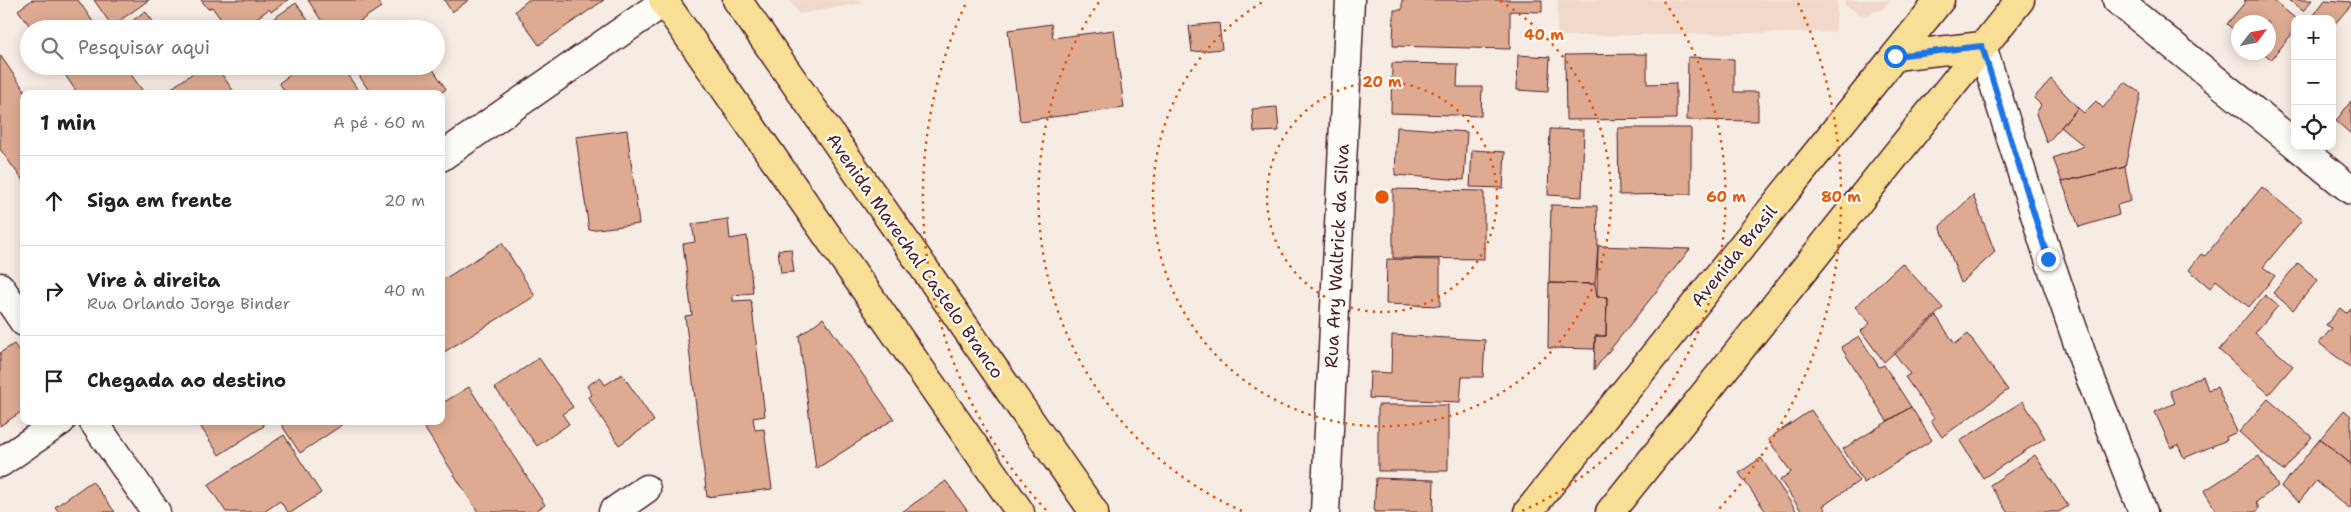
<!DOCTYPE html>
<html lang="pt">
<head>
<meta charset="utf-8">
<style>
	:root { --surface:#fff; --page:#f6f6f6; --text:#202124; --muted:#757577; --line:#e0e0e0 }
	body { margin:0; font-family:"Shantell Sans",sans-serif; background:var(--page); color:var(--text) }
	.controls { position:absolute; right:15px; top:15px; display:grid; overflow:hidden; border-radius:10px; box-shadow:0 2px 12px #0003 }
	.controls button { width:45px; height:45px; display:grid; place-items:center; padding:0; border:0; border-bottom:1px solid var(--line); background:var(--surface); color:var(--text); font:25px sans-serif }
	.compass { position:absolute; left:2231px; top:15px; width:45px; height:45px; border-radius:50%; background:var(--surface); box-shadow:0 2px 12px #0003; rotate:58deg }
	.stop { position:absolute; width:15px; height:15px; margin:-11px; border:4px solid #1a73e8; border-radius:50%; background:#fff }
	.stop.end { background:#1a73e8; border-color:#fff; box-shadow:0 1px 5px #0008 }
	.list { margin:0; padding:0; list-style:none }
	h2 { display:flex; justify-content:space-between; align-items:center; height:65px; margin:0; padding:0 20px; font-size:21px }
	h2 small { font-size:16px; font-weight:400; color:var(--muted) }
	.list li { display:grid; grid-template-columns:32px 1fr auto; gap:15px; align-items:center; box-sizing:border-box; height:90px; padding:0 20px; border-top:1px solid var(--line) }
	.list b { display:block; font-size:19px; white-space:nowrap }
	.list p { margin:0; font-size:16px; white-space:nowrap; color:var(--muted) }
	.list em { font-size:16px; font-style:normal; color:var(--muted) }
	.icon { flex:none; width:28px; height:28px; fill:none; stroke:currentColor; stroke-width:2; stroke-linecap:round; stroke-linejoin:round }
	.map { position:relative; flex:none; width:2351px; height:512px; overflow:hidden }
	.search { position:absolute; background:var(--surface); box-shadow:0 2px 12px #0003; left:20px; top:20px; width:425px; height:55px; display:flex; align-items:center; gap:12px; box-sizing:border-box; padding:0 18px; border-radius:28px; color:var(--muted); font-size:19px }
	.panel { position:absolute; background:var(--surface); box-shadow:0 2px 12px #0003; left:20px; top:90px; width:425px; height:335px; border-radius:10px }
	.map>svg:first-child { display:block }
	.built { fill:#f0d8cb }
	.building { fill:#deab92; stroke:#4a1f2b }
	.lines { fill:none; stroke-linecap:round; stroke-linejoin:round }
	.minor-casing { stroke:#4a1f2b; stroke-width:31 }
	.major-casing { stroke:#4a1f2b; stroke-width:31 }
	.minor { stroke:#fdfcf7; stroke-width:28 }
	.major { stroke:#f9df96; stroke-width:28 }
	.route { stroke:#1a73e8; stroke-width:6 }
	.ring { fill:none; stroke:#e8590c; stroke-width:2.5; stroke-dasharray:2.5 5 }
	.labels { text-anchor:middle; stroke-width:4.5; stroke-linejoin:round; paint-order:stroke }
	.street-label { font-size:18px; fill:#4a1f2b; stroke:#fdfcf7 }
	.centre { fill:#e8590c; stroke:#fdfcf7; stroke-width:2.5 }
	.ring-label { font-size:15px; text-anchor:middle; font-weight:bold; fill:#e8590c; stroke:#fdfcf7; stroke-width:4.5; stroke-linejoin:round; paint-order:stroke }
</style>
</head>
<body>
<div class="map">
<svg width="2351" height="512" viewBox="0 0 2351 512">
	<rect width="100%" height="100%" fill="#f7ece3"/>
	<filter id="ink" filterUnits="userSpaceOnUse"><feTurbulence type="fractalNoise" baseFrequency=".02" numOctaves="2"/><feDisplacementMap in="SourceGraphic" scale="10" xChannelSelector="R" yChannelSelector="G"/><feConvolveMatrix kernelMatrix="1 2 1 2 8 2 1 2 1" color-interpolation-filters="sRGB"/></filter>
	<g filter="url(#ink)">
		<!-- built -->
		<path class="built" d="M789 0H862L863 3 799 14Z
			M1558 0H1837L1836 32 1557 36Z
			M1845 0H1890L1883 9 1863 16 1845 5Z"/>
		<!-- building -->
		<path class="building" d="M32 0H78L98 29H32L18 10Z
			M94 0H149L112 26Z
			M201 0H288L271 12 269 9 242 29H228L212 7 208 9Z
			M308 0H377L381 7 348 29H327Z
			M444 0H469L452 12Z
			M528 0H604L539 45 515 11Z
			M1402 0H1542V12L1510 11V49L1393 46 1394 10H1402Z
			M2244 0H2273L2296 19 2295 30 2271 60 2261 52H2268V22H2238V34L2227 24 2246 1Z
			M2289 0H2312L2303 11Z
			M2325 0 2351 2V5L2332 27V19H2311Z
			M296 3 314 29H280L273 19Z
			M145 11 159 29H122Z
			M1219 23 1222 49 1192 52 1189 26Z
			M1051 24 1053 38 1114 30 1124 108 1020 121 1008 30Z
			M1647 54V84L1676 83V119L1566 120 1565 55Z
			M0 55 27 94H24V182L0 149Z
			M1518 55 1550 57 1548 92 1517 90Z
			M1688 57 1734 59V92H1758V121L1687 120Z
			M1392 63 1458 64 1457 87H1482L1481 116 1391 113Z
			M59 66H125L145 94H78Z
			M203 66H216L234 92 163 94Z
			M296 66H341L361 94H287L279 83 298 69Z
			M353 66H431L446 89 440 94H371Z
			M2051 79 2078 108 2047 143 2036 114 2041 105 2034 98Z
			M2125 82 2141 93 2125 167 2062 182 2053 158 2084 146 2061 127 2078 108 2084 113 2096 101 2103 108Z
			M2351 101V134L2336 121Z
			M1277 107 1279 131 1254 132 1252 109Z
			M1397 127 1467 132 1464 180 1395 175Z
			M1618 128H1691V194L1619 195Z
			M1550 129 1584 130 1582 197 1548 195Z
			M627 130 639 224 589 230 576 137Z
			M1472 150 1505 152 1503 188 1470 187Z
			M2125 167 2131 201 2117 205 2119 215 2079 227 2062 182Z
			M2262 187 2302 220 2263 267 2275 276 2249 307 2216 280 2210 288 2189 270 2201 254 2205 256Z
			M1393 189 1484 191V259L1393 258Z
			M1973 195 1995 252 1961 283 1940 226Z
			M1551 205 1597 206 1598 246 1595 284 1549 283Z
			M728 219 730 239 747 236 753 293 733 295V301L751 300 765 416 753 418 755 430 764 429 772 489 707 497 685 316 692 315 683 244 695 242 692 224Z
			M502 243 535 296 441 354V281Z
			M1598 246 1690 249 1594 370 1595 336H1606L1607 297H1597Z
			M791 249 794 272 781 273 778 250Z
			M1387 259 1440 260V306L1386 304Z
			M1902 263 1943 308 1884 362 1861 331 1870 323 1855 307Z
			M2298 263 2318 280 2293 310 2273 293Z
			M1549 283 1595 284 1597 297H1607L1606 336H1595V349L1548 348Z
			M2265 295 2278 306 2255 333 2293 366 2269 394 2219 350Z
			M2340 308 2346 313 2351 308V368L2319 343 2332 328 2326 325Z
			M1936 316 1955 344 1968 334 2008 390 1942 437 1931 421 1934 418 1905 377 1910 374 1895 354Z
			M823 318 894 419 816 469 799 336Z
			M1392 335 1485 340 1483 377H1462L1460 402 1369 398 1370 372 1391 373Z
			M1859 336 1879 367 1884 365 1911 407 1887 421 1841 347Z
			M14 344 24 358V410L0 426V353Z
			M539 358 573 407 562 414 569 424 537 446 495 388Z
			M622 374 654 421 619 445 588 397 592 395 587 386 600 377 605 385Z
			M2203 376 2208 390 2217 387 2237 432 2226 437 2227 440 2184 458 2178 445 2171 448 2155 412 2175 403 2170 391Z
			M469 387 545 505 534 512H478L420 421H441V404Z
			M2268 399 2312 437 2283 471 2239 432Z
			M2023 401 2045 438 1983 478 1960 441Z
			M1378 405H1448V471H1378Z
			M1911 407 1932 440 1864 483 1843 449Z
			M1811 410 1859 481 1823 506 1827 512H1802L1780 480 1791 472 1768 439Z
			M2344 410 2351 416V464L2320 439Z
			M197 421H261L264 426 219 455Z
			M279 421H348L300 453Z
			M284 435 321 493 292 512H288L280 501 264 512H226L208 485Z
			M2320 439 2351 464V506L2349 508 2316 481 2299 502 2281 487Z
			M2035 455 2068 506 2059 512H2007L1990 485Z
			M2259 456 2278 486 2256 502 2259 508 2256 512H2217L2204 491Z
			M1761 458 1797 512H1766L1739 473Z
			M1376 478 1434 480 1433 512H1374Z
			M92 481 115 512H59L55 507Z
			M946 481 968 512H902Z"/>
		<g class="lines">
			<!-- minor casing -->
			<g class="minor-casing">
				<path id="minor" d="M2117 0 2295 144
					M1982 46 2049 259 2086 367 2143 512
					M2297 146 2351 190
					M441 157 664 2
					M0 287 24 322
					M93 421 156 512
					M0 463 61 421
					M613 512 646 489
					M1325 512 1350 0"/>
			</g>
			<!-- major casing -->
			<g class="major-casing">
				<path id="major" d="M663 0 1020 512
					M737 0 1094 512
					M1895 56 1982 46
					M1528 512 1940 0
					M1610 512 2020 0"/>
			</g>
			<!-- minor -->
			<use href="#minor" class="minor"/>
			<!-- major -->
			<use href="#major" class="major"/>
		</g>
	</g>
	<g class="lines" filter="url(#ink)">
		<!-- route -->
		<path class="route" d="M1895 56 1982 46 2048 259"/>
	</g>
	<!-- distance rings -->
	<g class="ring">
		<circle cx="1382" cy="197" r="115"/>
		<path d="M1500 1A229 229 0 1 1 1264 1"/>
		<path d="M1242 511A344 344 0 0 1 1099 2M1665 2A344 344 0 0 1 1522 511"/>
		<path d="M1046 510A459 459 0 0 1 966 3M1798 3A459 459 0 0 1 1718 510"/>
	</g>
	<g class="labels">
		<!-- street labels -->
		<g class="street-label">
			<text transform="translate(915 256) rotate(55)" y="6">Avenida Marechal Castelo Branco</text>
			<text transform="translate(1337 256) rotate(-87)" y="6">Rua Ary Waltrick da Silva</text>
			<text transform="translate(1734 256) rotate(-51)" y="6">Avenida Brasil</text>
		</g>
	</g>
	<circle cx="1382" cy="197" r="8" class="centre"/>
	<g class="ring-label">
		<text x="1544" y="40">40 m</text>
		<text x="1382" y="87">20 m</text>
		<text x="1726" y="202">60 m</text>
		<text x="1841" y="202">80 m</text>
	</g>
</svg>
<div class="controls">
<button>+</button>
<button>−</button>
<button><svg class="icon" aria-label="locate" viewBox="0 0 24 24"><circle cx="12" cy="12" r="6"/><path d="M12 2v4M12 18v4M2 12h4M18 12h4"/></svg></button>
</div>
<svg class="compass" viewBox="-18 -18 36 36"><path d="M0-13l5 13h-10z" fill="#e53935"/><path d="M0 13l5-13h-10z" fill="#757577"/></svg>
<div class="stop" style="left:1895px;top:56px"></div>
<div class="stop end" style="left:2048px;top:259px"></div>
<div class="search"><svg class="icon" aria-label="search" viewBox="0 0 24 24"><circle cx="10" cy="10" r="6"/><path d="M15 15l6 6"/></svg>Pesquisar aqui</div>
<section class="panel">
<h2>1 min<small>A pé · 60 m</small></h2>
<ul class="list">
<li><svg class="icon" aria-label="ahead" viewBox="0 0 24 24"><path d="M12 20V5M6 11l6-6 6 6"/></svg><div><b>Siga em frente</b></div><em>20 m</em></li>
<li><svg class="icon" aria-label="right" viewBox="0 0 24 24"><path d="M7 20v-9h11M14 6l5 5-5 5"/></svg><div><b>Vire à direita</b><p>Rua Orlando Jorge Binder</p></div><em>40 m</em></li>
<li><svg class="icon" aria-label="arrive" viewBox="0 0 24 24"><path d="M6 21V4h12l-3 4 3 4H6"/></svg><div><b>Chegada ao destino</b></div></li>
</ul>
</section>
</div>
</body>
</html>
